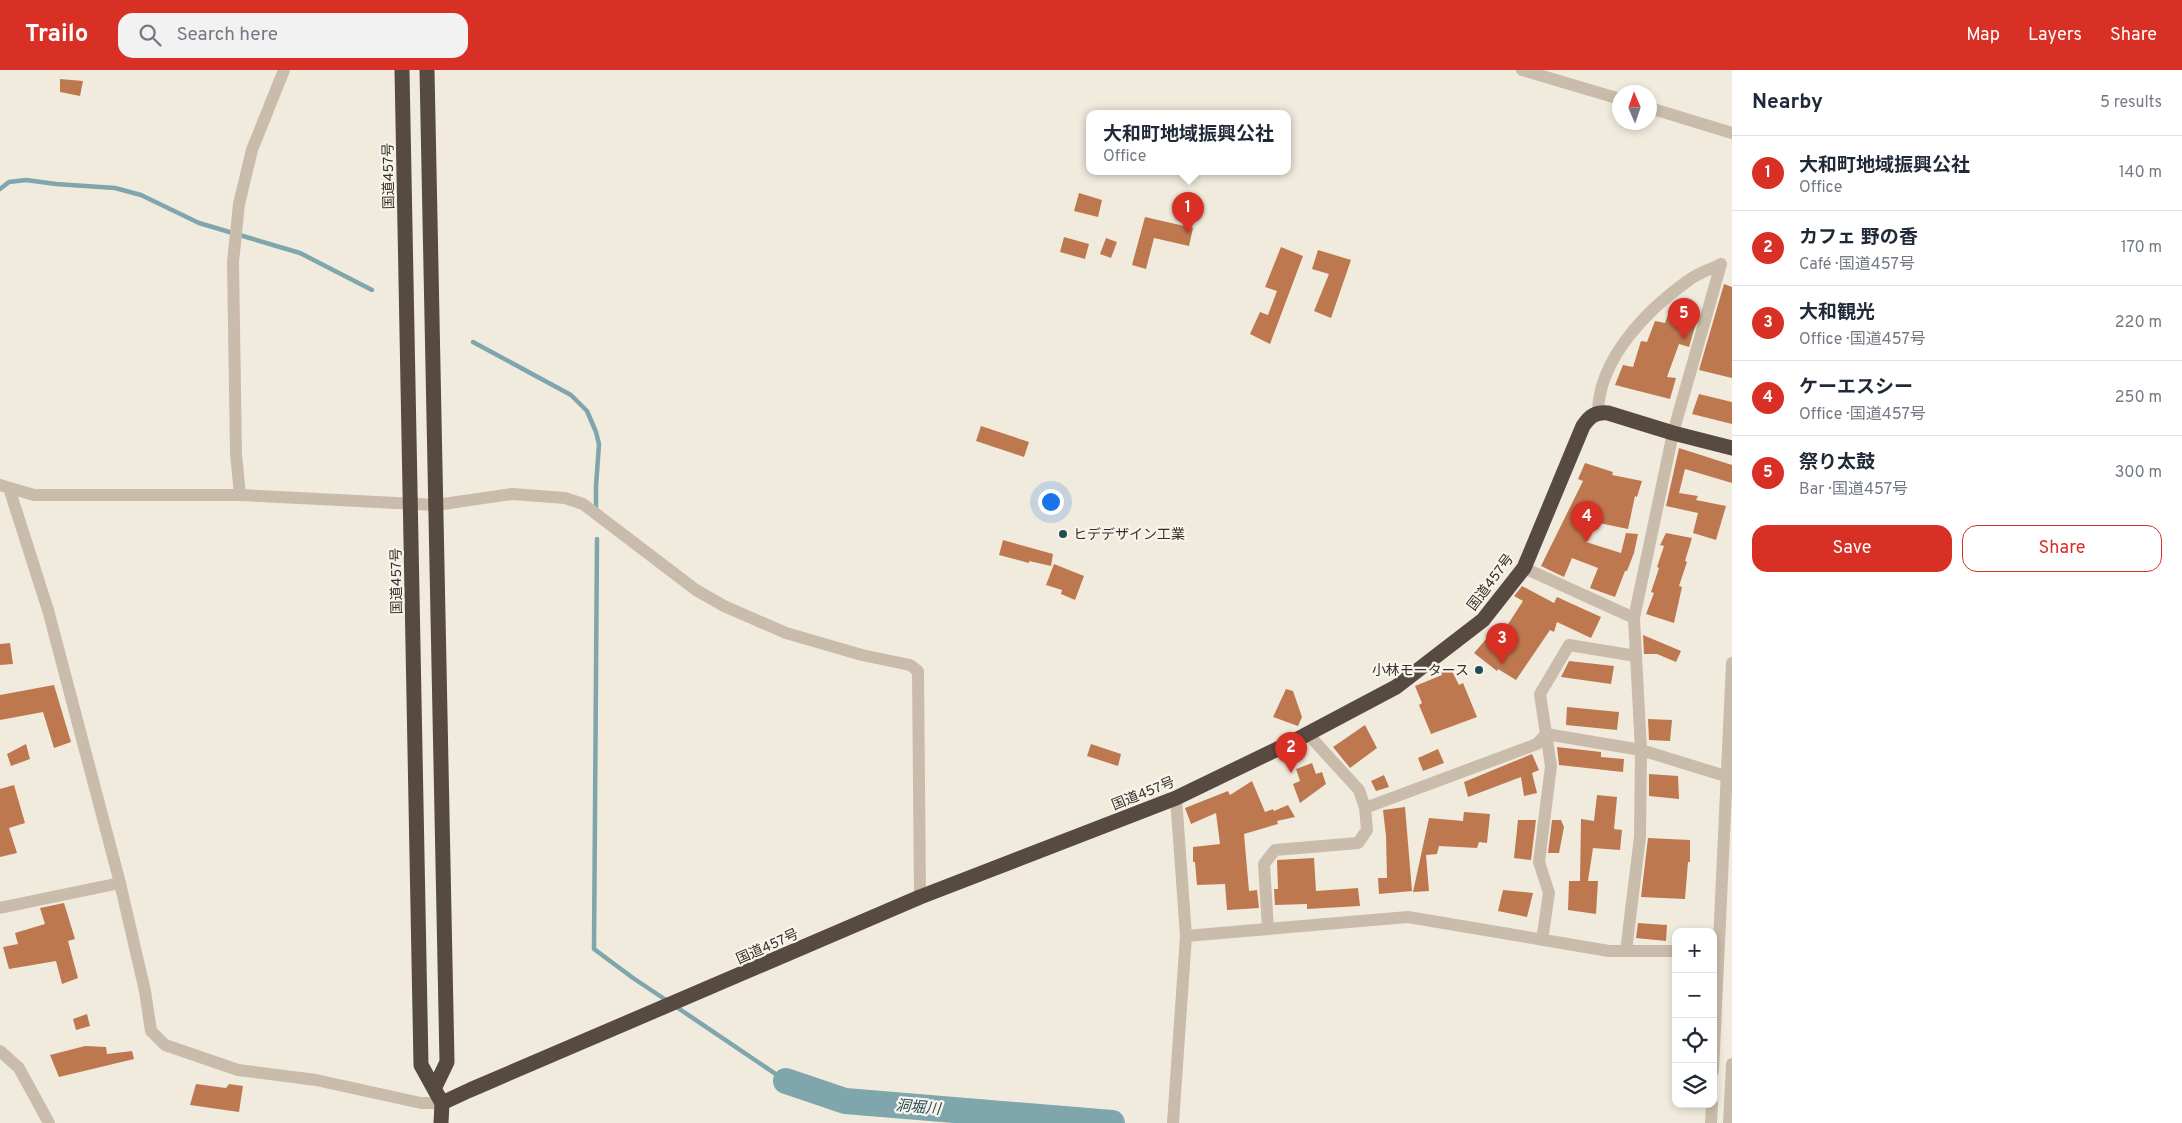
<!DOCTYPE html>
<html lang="en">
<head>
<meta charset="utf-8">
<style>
	:root { --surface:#fff; --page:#f2f2f3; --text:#1f2937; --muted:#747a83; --line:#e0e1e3; --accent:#d93025 }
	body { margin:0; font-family:Overpass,"Noto Sans JP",sans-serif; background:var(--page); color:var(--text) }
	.controls { position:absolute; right:15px; bottom:15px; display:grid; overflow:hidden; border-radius:10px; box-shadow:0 2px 8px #0003 }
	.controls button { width:45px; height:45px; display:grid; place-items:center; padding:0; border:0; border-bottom:1px solid var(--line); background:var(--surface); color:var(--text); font:25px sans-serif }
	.compass { position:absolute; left:1612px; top:15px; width:45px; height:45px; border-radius:50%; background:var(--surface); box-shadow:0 2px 8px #0003; rotate:358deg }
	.you { position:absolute; left:1050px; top:431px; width:18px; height:18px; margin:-12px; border:4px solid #fff; border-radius:50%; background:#1a73e8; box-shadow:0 0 0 8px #1a73e833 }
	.badge { display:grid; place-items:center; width:32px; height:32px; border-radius:50%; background:var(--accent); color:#fff; font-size:16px; font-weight:700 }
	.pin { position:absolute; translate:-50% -41px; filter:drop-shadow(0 1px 2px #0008) }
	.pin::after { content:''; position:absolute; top:26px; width:18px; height:15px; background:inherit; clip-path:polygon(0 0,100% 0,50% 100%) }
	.popup { position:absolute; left:1086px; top:40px; width:205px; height:65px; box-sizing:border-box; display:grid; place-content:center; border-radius:10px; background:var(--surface); filter:drop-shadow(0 1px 4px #0005); font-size:16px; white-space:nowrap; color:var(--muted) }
	.popup b { font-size:19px; color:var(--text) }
	.popup::after { content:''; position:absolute; left:50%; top:100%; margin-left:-10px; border:10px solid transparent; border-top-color:var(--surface) }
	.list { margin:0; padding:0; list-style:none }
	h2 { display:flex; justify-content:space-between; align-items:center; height:65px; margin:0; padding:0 20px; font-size:21px }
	h2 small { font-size:16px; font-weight:400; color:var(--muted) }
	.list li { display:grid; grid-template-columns:32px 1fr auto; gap:15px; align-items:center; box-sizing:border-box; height:75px; padding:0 20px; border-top:1px solid var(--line) }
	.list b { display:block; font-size:19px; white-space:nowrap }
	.list p { margin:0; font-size:16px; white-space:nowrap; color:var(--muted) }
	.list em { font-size:16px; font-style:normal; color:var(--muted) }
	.actions { display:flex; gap:10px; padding:15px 20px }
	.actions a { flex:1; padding:11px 0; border:1px solid var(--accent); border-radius:15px; text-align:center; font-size:18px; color:var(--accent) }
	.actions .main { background:var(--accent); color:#fff }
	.icon { flex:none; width:28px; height:28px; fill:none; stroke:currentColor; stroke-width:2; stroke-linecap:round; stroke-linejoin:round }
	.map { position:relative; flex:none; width:1732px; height:1053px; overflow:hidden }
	header { display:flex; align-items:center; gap:30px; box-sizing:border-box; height:70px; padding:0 25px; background:var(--accent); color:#fff }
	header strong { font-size:24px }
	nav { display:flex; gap:28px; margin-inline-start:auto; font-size:18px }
	.search { width:350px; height:45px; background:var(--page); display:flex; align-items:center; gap:12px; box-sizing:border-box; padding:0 18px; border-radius:15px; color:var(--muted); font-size:19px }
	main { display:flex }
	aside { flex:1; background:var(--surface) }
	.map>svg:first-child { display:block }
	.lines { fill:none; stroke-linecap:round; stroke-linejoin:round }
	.stream { stroke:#7fa5ad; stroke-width:4.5 }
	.river { stroke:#7fa5ad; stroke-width:26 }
	.building { fill:#be784f }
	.minor { stroke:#c9bcab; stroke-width:12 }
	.highway { stroke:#574b41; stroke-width:15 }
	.poi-dot { fill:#224c56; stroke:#f9f4eb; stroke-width:2 }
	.labels { text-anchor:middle; stroke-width:4.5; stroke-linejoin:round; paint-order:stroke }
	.street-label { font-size:14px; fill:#37302a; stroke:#f9f4eb }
	.poi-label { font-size:14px; fill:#37302a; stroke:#f9f4eb; text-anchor:start }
	.water-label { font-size:15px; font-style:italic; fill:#224c56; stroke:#f9f4eb }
</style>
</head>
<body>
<header>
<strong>Trailo</strong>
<div class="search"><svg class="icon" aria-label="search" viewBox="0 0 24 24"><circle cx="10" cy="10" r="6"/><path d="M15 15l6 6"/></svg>Search here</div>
<nav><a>Map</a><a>Layers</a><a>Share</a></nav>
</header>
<main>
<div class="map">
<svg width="1732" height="1053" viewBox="0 0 1732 1053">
	<rect width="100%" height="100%" fill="#f1ebde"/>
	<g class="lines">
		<!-- stream -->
		<path class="stream" d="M0 119 9 112 26 110 56 114 115 118 141 125 199 153 300 183 372 220
			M473 272 571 325 587 341 596 362 599 374 596 416V441
			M597 469 594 879 633 908 669 932
			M675 936 786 1011"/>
		<!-- river -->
		<path class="river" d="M786 1011 845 1031 1112 1053"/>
	</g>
	<!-- building -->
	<path class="building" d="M60 9 83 11 80 26 60 22Z
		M1079 123 1102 130 1098 147 1074 141Z
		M1145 147 1193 158 1189 176 1154 168 1146 199 1132 195Z
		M1064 167 1089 174 1085 189 1060 182Z
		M1106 168 1117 172 1111 188 1100 184Z
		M1281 177 1303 186 1270 274 1250 264 1260 242 1268 245 1277 221 1265 217Z
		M1318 180 1351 190 1331 248 1314 241 1329 204 1312 199Z
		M1724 214 1732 217V308L1699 300Z
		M1669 242 1697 250 1689 277 1679 274 1667 307 1676 308 1670 329 1615 315 1623 295 1633 297 1641 271 1647 272 1655 251 1665 253Z
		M1699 324 1732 332V354L1692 344Z
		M981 356 1029 372 1024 387 976 371Z
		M1679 378 1732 395V413L1685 399 1679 423 1698 426 1696 430 1726 436 1716 470 1693 463 1698 443 1666 436Z
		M1585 393 1613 402 1612 405 1642 411 1637 427 1635 426 1628 459 1594 452 1586 472 1621 483 1626 463 1638 464 1634 483 1627 501H1625L1615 527 1590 518 1598 498 1572 488 1564 507 1541 496 1583 411 1578 409Z
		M1666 463 1692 468 1685 491 1687 492 1679 516 1682 517 1674 553 1646 544 1654 523 1651 522 1659 498 1657 497 1664 476 1660 475Z
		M1003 470 1053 484 1051 496 1029 491V493L999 485Z
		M1054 494 1084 506 1075 530 1061 524 1062 520 1046 515Z
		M1522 516 1554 533 1557 527 1601 547 1591 568 1557 552 1554 562 1550 560 1516 610 1498 599 1497 601 1474 583 1487 568 1494 576 1523 531 1514 526Z
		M1643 565 1681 581 1676 592 1657 584H1644Z
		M10 573 13 594 0 595V574Z
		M1569 591 1614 596 1611 614 1561 607Z
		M1450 597 1459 615 1463 613 1477 647 1431 664 1419 635 1422 633 1415 616 1442 605 1441 600Z
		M54 615 71 672 54 678 43 642 0 650V625Z
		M1286 619 1293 621 1302 647 1298 656 1273 647Z
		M1567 637 1619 642 1617 660 1566 655Z
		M1648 649 1672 650 1670 671 1649 670Z
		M1365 655 1377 678 1350 698 1333 677Z
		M26 674 30 689 11 696 7 684Z
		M1091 674 1121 684 1118 696 1087 686Z
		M1557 677 1601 682V687L1624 689 1623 702 1559 695Z
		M1438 679 1444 693 1423 701 1418 688Z
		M1532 684 1539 700 1532 703 1537 723 1524 726 1521 707 1468 727 1464 712Z
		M1312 693 1316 704 1322 702 1326 714 1300 733 1293 714 1300 711 1296 699Z
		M1649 704 1678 706 1679 729 1649 726Z
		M1384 705 1389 717 1376 721 1371 711Z
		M1252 711 1265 742 1273 739 1274 741 1288 735 1295 747 1277 751 1278 754 1244 764 1249 821 1257 820 1259 838 1227 840 1225 814 1197 815 1195 792H1193V777L1220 774 1216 743 1191 754 1185 738 1228 721 1230 725Z
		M14 715 25 753 9 758 17 783 0 787V719Z
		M1597 725 1617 727 1614 759 1622 760 1620 780 1593 778 1588 811H1598L1596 844 1568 840 1569 811H1580L1581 749 1594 751Z
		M1405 737 1412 821 1379 824 1378 808H1387L1386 766 1383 740Z
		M1464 742 1490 744 1487 773 1479 772 1477 778 1439 776 1437 784 1426 785 1429 821 1413 822 1429 748 1463 751Z
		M1518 750H1536L1531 790 1514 788Z
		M1552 750H1561L1564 757 1559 783H1548Z
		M1648 768 1690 770V792H1688L1685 829 1641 827Z
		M1314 788 1316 821 1358 818 1360 836 1307 839V834L1275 835 1274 819H1278L1277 790Z
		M1503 820 1533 823 1527 847 1498 841Z
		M64 833 75 869 68 871 78 908 62 914 56 891 9 899 3 877 18 874 15 863 45 854 40 838Z
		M1638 853 1667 855 1666 871 1636 868Z
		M87 944 90 956 76 960 73 949Z
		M85 976 106 977 107 984 132 981 134 989 59 1007 50 985Z
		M196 1014 226 1018 229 1014 243 1016 239 1042 190 1035Z"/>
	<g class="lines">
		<!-- minor -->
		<path class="minor" d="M1522 0 1620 29
			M1650 38 1732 63
			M1598 342C1599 288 1648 239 1689 210 1698 203 1711 199 1721 194
			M0 415 34 425H240L436 435 512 424 565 428 583 434 696 520 724 536 786 563 862 585 910 595 918 601 920 827
			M9 418 48 540 120 813 145 921 151 961 165 975 238 1000 316 1010 421 1033H442
			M240 425 236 384 233 192 239 134 252 80 284 0
			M1524 498 1634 548 1673 363 1721 194
			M1636 586 1569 575 1540 624 1546 664 1641 680 1732 708
			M1307 663 1359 720 1365 738
			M0 838 120 813
			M1268 859 1264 794 1275 780 1358 773 1367 760 1365 738 1537 674 1546 664
			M1186 866 1408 847 1609 881H1676
			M1542 870 1549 823 1539 792 1551 696 1546 664
			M1626 881 1640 767 1641 680 1634 548
			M0 981 19 998 49 1053
			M1713 1001 1732 593
			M1173 1053 1186 866 1176 728
			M1711 1053 1712 1034
			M1729 1053 1732 994"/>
		<!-- highway -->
		<path class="highway" d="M402 0 421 995 442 1033
			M427 0 447 992 435 1017
			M441 1053 442 1033 470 1020 920 827 1176 728 1296 670 1396 617 1483 550 1524 498 1583 356C1590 346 1595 342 1608 343L1673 363 1732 378"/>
	</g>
	<!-- markers -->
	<g class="poi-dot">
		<circle cx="1063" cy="464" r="5"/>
		<circle cx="1479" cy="600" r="5"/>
	</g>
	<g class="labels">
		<!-- street labels -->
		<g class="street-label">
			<text transform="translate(388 106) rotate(-91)" y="5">国道457号</text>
			<text transform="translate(396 511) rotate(-91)" y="5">国道457号</text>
			<text transform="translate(1490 512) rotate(-53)" y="5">国道457号</text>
			<text transform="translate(1143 723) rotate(-22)" y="5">国道457号</text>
			<text transform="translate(767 876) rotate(-24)" y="5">国道457号</text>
		</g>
		<!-- poi labels -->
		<g class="poi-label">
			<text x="1073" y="469">ヒデデザイン工業</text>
			<text x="1469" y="605" text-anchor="end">小林モータース</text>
		</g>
		<!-- water labels -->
		<g class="water-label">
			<text transform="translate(918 1037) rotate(5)" y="5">洞堀川</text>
		</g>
	</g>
</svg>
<div class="controls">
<button>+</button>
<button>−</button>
<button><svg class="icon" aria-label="locate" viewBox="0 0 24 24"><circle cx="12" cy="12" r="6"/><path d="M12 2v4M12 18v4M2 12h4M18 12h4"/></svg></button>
<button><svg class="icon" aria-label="layers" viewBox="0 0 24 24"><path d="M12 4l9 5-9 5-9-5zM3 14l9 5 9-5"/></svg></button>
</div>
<svg class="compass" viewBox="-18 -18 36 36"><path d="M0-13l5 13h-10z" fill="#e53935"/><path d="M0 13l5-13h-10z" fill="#747a83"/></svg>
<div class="you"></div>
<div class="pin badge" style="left:1188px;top:163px">1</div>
<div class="popup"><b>大和町地域振興公社</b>Office</div>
<div class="pin badge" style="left:1291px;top:703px">2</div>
<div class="pin badge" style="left:1502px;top:594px">3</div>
<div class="pin badge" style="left:1587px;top:472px">4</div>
<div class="pin badge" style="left:1684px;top:269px">5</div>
</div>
<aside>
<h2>Nearby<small>5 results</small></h2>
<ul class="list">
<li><span class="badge">1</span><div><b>大和町地域振興公社</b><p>Office</p></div><em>140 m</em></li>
<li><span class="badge">2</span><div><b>カフェ 野の香</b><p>Café · 国道457号</p></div><em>170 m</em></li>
<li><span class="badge">3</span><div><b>大和観光</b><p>Office · 国道457号</p></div><em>220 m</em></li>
<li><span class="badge">4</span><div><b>ケーエスシー</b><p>Office · 国道457号</p></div><em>250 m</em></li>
<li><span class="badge">5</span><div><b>祭り太鼓</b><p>Bar · 国道457号</p></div><em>300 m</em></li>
</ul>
<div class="actions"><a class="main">Save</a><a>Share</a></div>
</aside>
</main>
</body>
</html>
